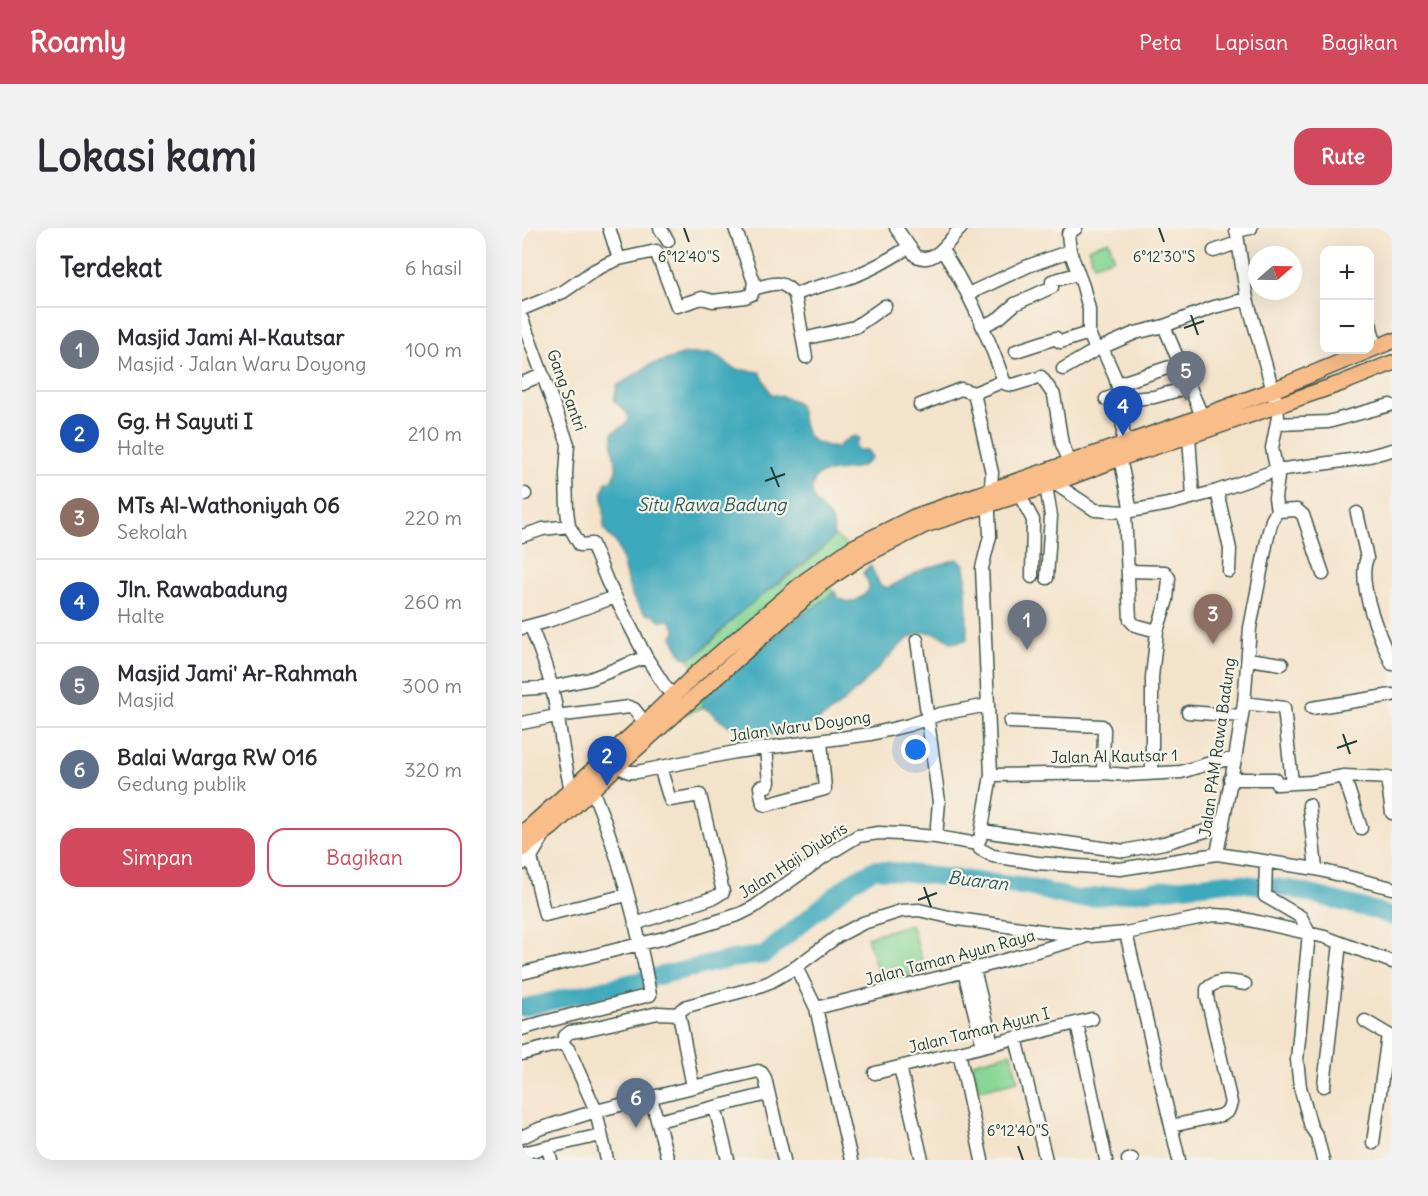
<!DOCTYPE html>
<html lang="id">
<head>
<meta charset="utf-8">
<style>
	:root { --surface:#fff; --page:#f2f2f3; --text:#2b2b33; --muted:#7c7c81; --line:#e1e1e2; --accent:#d1495b }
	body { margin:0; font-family:Delius,sans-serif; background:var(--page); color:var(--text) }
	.controls { position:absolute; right:18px; top:18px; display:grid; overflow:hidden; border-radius:12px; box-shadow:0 6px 24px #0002 }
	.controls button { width:54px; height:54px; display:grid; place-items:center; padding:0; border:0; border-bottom:2px solid var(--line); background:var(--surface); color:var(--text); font:30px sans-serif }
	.compass { position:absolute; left:726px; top:18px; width:54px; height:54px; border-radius:50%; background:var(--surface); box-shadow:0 6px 24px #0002; rotate:70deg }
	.you { position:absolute; left:394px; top:522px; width:21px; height:21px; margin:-15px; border:4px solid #fff; border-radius:50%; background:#1a73e8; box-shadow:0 0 0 9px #1a73e833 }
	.badge { display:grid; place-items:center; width:39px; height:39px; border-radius:50%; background:var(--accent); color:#fff; font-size:20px; font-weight:700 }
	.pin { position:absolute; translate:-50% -50px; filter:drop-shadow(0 2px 3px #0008) }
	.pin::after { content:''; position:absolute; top:32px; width:21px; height:18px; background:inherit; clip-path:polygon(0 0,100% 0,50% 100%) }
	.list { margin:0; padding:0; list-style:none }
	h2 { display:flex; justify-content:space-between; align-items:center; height:78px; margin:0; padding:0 24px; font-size:26px }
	h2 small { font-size:20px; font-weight:400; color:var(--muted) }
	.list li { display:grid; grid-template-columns:39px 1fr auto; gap:18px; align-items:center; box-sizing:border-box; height:84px; padding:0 24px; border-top:2px solid var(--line) }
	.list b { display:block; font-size:22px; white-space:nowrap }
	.list p { margin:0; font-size:20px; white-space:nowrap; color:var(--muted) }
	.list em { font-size:20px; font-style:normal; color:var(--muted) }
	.actions { display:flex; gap:12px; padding:18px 24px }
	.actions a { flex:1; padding:14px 0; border:2px solid var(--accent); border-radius:18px; text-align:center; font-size:21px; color:var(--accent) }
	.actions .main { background:var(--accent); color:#fff }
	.map { position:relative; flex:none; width:870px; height:932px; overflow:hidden; border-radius:18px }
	header { display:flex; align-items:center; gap:36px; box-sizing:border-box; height:84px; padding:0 30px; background:var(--accent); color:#fff }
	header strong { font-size:28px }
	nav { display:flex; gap:33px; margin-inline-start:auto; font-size:21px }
	.intro { display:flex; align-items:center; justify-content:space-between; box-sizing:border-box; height:144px; padding:0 36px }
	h1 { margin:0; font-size:42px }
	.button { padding:15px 27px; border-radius:18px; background:var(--accent); color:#fff; font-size:21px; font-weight:700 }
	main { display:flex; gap:36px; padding:0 36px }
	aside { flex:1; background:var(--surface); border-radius:18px; box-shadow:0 6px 24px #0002 }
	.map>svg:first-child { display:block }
	.green { fill:#88d796; stroke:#548a65; stroke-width:1.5 }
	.water { fill:#3da9bc; stroke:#2e7378; stroke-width:1.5 }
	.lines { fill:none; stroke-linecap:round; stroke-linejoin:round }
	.river { stroke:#3da9bc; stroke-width:18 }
	.minor-casing { stroke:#3f564b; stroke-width:15 }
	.major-casing { stroke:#3f564b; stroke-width:18 }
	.minor { stroke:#fff; stroke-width:12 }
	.major { stroke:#f8bd88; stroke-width:15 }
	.ticks { fill:none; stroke:#1f3d34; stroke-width:2 }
	.labels { text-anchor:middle; stroke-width:4.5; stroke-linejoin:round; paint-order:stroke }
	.street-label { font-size:16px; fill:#1f3d34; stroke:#f7f3e8 }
	.water-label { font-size:18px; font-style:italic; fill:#285d5d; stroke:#f7f3e8 }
	.ticks-label { font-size:15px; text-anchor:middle; fill:#1f3d34; stroke:#f7f3e8; stroke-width:4.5; stroke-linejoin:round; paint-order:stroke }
</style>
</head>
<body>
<header>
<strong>Roamly</strong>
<nav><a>Peta</a><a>Lapisan</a><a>Bagikan</a></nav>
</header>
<div class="intro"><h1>Lokasi kami</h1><a class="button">Rute</a></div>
<main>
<aside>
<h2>Terdekat<small>6 hasil</small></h2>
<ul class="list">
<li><span class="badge" style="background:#6b7280">1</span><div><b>Masjid Jami Al-Kautsar</b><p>Masjid · Jalan Waru Doyong</p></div><em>100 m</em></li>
<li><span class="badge" style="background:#1a4fb4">2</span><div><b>Gg. H Sayuti I</b><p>Halte</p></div><em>210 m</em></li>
<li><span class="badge" style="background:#8d6e63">3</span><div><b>MTs Al-Wathoniyah 06</b><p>Sekolah</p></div><em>220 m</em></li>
<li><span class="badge" style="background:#1a4fb4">4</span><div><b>Jln. Rawabadung</b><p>Halte</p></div><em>260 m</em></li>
<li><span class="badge" style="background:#6b7280">5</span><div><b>Masjid Jami' Ar-Rahmah</b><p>Masjid</p></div><em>300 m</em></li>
<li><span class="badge" style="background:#5c6f8a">6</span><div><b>Balai Warga RW 016</b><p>Gedung publik</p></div><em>320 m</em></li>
</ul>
<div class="actions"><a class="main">Simpan</a><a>Bagikan</a></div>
</aside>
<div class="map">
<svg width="870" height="932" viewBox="0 0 870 932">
	<rect width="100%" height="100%" fill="#f7f3e8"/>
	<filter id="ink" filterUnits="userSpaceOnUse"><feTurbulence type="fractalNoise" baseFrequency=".0167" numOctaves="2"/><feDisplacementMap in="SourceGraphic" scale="12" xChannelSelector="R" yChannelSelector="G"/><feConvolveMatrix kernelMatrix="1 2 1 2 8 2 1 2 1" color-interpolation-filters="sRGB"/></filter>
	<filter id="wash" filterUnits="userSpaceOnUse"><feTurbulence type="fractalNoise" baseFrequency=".008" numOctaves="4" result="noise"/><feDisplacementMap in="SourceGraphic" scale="24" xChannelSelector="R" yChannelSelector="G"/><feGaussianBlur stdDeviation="1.35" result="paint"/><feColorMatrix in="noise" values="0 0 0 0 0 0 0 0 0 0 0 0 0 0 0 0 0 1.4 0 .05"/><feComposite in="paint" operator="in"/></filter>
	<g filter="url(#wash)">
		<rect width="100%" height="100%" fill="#f4e3cb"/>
		<!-- green -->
		<path class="green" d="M587 13 592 30 572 37 566 20Z
			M403 297 300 355 313 364 267 396 181 469 180 473 181 479 144 494 176 444 166 430C188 421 201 399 218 384 243 363 296 332 312 307L322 315 326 322Z
			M389 696 403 742 359 755 345 709Z
			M489 825 496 853 457 862 450 835Z"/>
		<!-- water -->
		<path class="water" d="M164 126H191L213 141 238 144 249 166C257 168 269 170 275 175 279 179 279 184 280 189 283 213 292 215 314 220L327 210 333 208 337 211 333 218 335 222H345L350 229C336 248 311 238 294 248 291 255 288 265 292 272 301 286 320 293 308 314L216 386 176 426 166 430 161 429 150 409 154 402 148 392 139 393 131 386 126 387C102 370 106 341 95 317 92 309 84 309 82 299 81 294 83 290 82 285 82 272 78 267 84 254L90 252C98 237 92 235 91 221 90 216 91 210 91 204L103 197 107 191 105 185 92 173 95 158 128 137Z
			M435 331 442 336 444 344 445 412 430 415C420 406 405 401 392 407 380 413 371 425 361 435 331 466 295 507 248 506 232 506 212 502 199 493 193 488 189 483 181 479L180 473 181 469 267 396 313 364 316 370C319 371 323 373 326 374 332 375 346 366 347 360 348 355 343 349 341 345L348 337 358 357 366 360 400 342Z"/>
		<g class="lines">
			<!-- river -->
			<path class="river" d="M0 780 209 731 242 727 329 654 353 641 506 659 555 671 706 654 769 661 855 683 870 689"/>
		</g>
	</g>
	<g filter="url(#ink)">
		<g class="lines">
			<!-- minor casing -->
			<g class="minor-casing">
				<path id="minor" d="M87 0 97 31
					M138 0 146 13
					M374 0 394 28C414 38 427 11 439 0
					M554 0 546 6 548 23 561 58 567 81V105L574 122 613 105 642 98 692 79 725 71
					M714 3 729 0
					M420 22C447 62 466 108 482 153
					M692 23 715 15
					M231 61C250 56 260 50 273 67L284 129
					M446 66 506 38 548 23
					M273 67C289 59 306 57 323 51 346 44 366 32 387 19
					M0 81 41 64 73 42 87 35 97 31 134 23 155 78 180 70 191 73 223 69 230 66 232 54 213 0
					M0 91 46 216 44 246 45 282 47 298 58 317 70 316 85 353 124 429 68 451 30 459 0 461
					M848 95 854 120
					M461 98 477 90 493 76 530 59V53L555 46
					M642 98 680 188
					M281 111 333 99 363 78
					M580 120 593 149 600 172 601 205 600 216
					M494 123 534 110 538 114 567 105
					M541 141 574 122
					M519 149 532 167 540 216 548 234
					M482 153 484 156 491 157 511 151
					M0 155 21 147
					M596 156 657 136
					M452 165 482 153
					M584 171 598 166
					M600 172 632 169 668 159
					M398 177 439 161 452 165
					M755 196 806 194 868 177
					M667 208 671 269
					M598 230 609 283
					M532 255 573 282 603 284 647 276 695 263 755 242 836 231 870 222
					M524 258 529 288 525 350
					M695 263 708 321 707 343
					M497 266 511 292 510 349
					M0 267 3 266
					M755 283 775 282 781 287 801 346
					M603 284 608 392 613 397 635 403
					M835 285 845 330C834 356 859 412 870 436
					M0 308 21 301 47 298
					M607 343 643 344 647 350 645 372 635 403 630 449V544
					M9 399C17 419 25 439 30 461 38 495 41 529 49 562
					M0 400 26 393 93 369
					M395 412 417 574 414 609
					M124 429 144 460 152 467
					M726 431 760 436
					M722 475 762 480 770 555
					M790 480 870 467
					M666 484 720 488
					M488 494 580 498 582 501 581 545
					M0 495 34 488 107 479 112 481 123 495
					M244 520 247 554 245 558 238 559 241 576 244 577 303 561 299 513
					M95 538 107 544H115L213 524 349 506 387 497 418 486 466 477
					M469 547 581 545 606 547 659 544 695 533 713 531
					M822 548 839 600
					M865 550 870 585
					M708 551H753L755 556 789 554 822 548 870 550
					M787 577 794 641
					M460 603 602 623 642 615 701 598
					M455 614 458 621 471 628 515 635 598 641 695 626 794 641 870 660
					M695 626 713 531 722 475 728 400 746 307 750 292 755 283 753 270 756 249 750 220 756 189 755 177 725 71 714 0
					M9 629 23 687 105 667
					M744 634 743 668 779 689 787 705 775 832 778 859 789 899 795 908 801 932
					M0 636 9 629 22 607
					M113 696 193 669 201 664 178 567 148 572 138 539
					M604 705 657 932
					M274 739 294 780 329 932
					M452 741 470 816
					M442 743 461 818
					M0 745 142 710 218 686 232 679 303 628 336 608 357 605 378 606 414 609 450 615 458 611 469 547 460 340 468 308 466 263 469 257 470 245 452 165
					M294 780 452 741 560 710
					M843 793 870 809
					M555 795 584 932
					M0 801 22 794 128 767C116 697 97 627 70 561
					M494 810 524 932
					M40 815 43 808 48 804 62 802 136 785 157 786
					M437 824 460 932
					M0 826 40 815 47 822 74 883 85 932
					M378 839 400 932
					M353 845 570 791
					M802 858 818 715
					M171 859 157 786 159 782 165 778 232 760 248 754 274 739 316 708 341 695 379 683 397 682 436 691 527 704 569 708 604 705 691 687 709 688 803 709 870 734
					M129 870 146 932
					M193 879 206 932
					M136 893 246 866
					M649 898 700 887 706 883 709 875 685 769V761C696 750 709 753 723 756
					M0 909 17 901 74 883 236 843 240 845 243 850 262 932
					M851 915 866 807
					M26 920 29 932
					M0 925 79 907
					M606 932 610 931"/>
			</g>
			<!-- major casing -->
			<g class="major-casing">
				<path id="major" d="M0 606 123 495 176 444 283 353 330 320 392 289 665 194 751 162 870 113
					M0 621 30 599 95 538 300 355 339 329 403 297 524 258 598 230 687 201 820 155 870 135"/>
			</g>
			<!-- minor -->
			<use href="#minor" class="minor"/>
			<!-- major -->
			<use href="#major" class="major"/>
		</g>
	</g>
	<!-- ticks -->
	<path class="ticks" d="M162 0 167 14M637 0 642 14M669 87 676 107M662 100 682 93M249 239 257 259M243 253 263 246M821 506 828 526M815 520 835 513M402 659 409 679M396 672 415 665M496 918 501 932"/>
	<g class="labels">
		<!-- street labels -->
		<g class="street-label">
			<text transform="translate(45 162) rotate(70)" y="6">Gang Santri</text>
			<text transform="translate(278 498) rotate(-8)" y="6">Jalan Waru Doyong</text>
			<text transform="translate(695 519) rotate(-82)" y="6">Jalan PAM Rawa Badung</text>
			<text transform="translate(592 528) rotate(-1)" y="6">Jalan Al Kautsar 1</text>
			<text transform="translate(271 632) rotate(-33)" y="6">Jalan Haji Djubris</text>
			<text transform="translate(428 729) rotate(-15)" y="6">Jalan Taman Ayun Raya</text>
			<text transform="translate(457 802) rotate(-14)" y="6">Jalan Taman Ayun I</text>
		</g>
		<!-- water labels -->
		<g class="water-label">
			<text x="190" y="283">Situ Rawa Badung</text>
			<text transform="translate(456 653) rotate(7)" y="6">Buaran</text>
		</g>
	</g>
	<g class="ticks-label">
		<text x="167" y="34">6°12'40"S</text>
		<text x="642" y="34">6°12'30"S</text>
		<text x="496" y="908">6°12'40"S</text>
	</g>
</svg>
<div class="controls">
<button>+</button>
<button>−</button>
</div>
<svg class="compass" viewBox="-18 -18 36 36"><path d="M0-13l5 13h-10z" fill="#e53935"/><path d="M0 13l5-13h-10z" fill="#7c7c81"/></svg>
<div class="you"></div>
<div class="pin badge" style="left:505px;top:422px;background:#6b7280">1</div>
<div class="pin badge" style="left:85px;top:558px;background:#1a4fb4">2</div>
<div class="pin badge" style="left:691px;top:416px;background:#8d6e63">3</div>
<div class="pin badge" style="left:601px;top:208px;background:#1a4fb4">4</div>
<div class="pin badge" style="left:664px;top:173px;background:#6b7280">5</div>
<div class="pin badge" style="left:114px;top:900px;background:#5c6f8a">6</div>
</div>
</main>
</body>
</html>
